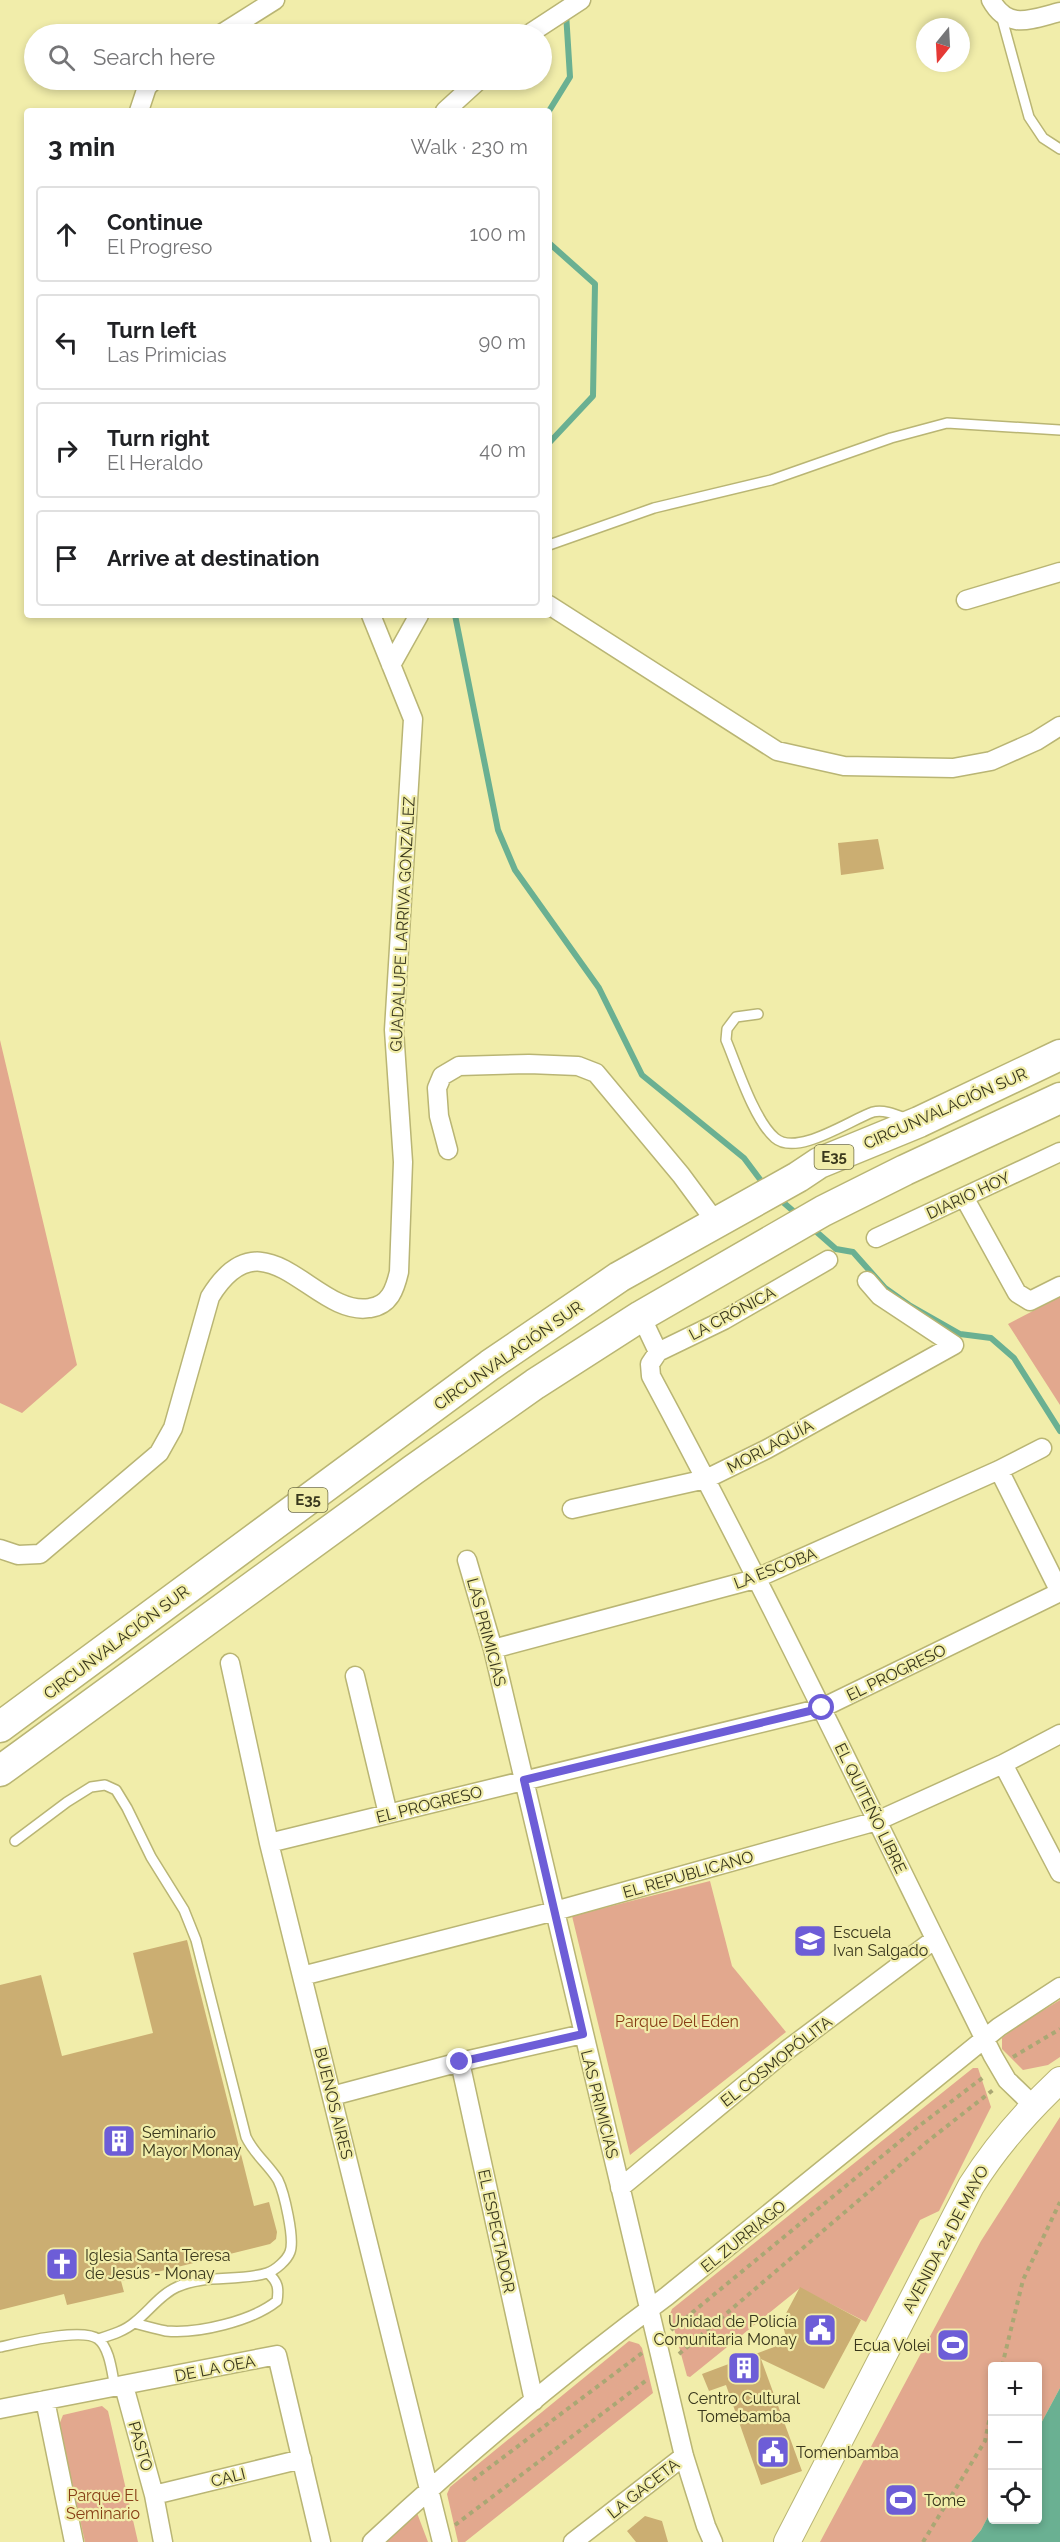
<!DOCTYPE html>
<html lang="en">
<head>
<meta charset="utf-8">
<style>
	:root { --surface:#fff; --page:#f2f2f2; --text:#202124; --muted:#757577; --line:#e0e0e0 }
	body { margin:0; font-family:Raleway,sans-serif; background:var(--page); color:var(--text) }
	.controls { position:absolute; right:18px; bottom:18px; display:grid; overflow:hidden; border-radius:6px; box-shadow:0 3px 9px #0003 }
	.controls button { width:54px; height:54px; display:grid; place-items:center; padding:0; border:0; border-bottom:2px solid var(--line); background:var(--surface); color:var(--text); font:30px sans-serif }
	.compass { position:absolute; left:916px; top:18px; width:54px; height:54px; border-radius:50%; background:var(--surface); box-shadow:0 3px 9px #0003; rotate:198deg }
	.stop { position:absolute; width:18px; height:18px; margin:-14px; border:4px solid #6d5dd7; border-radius:50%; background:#fff }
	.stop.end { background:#6d5dd7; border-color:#fff; box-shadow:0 2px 6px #0008 }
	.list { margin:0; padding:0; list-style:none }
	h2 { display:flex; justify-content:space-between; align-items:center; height:78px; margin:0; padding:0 24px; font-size:26px }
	h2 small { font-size:20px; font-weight:400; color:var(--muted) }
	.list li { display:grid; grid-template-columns:39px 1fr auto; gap:18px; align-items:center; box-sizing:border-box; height:96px; margin:0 12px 12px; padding:0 12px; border:2px solid var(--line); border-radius:6px }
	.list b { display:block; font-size:22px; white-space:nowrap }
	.list p { margin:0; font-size:20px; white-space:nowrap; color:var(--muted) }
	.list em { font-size:20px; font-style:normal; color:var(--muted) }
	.icon { flex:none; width:33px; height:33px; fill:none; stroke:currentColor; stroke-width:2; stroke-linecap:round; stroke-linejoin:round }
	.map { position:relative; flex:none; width:1060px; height:2542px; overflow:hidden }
	.search { position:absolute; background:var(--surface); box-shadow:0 3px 9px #0003; left:24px; top:24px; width:528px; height:66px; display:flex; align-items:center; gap:15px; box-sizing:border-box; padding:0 21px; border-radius:33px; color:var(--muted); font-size:22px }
	.panel { position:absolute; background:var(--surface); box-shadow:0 3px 9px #0003; left:24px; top:108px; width:528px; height:510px; border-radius:6px }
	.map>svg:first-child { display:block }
	.green { fill:#e2a88e }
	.water { fill:#6ab092 }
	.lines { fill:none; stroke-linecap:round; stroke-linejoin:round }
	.stream { stroke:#6ab092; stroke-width:6 }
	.building { fill:#cbae72 }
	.service-casing { stroke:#b9b574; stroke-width:12 }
	.minor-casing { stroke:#b9b574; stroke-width:21 }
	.secondary-casing { stroke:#b9b574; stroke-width:28 }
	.trunk-casing { stroke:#b9b574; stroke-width:33 }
	.path { stroke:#aaa774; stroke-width:4; stroke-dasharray:4.5 4.5; stroke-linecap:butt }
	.service { stroke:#fff; stroke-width:9 }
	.minor { stroke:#fff; stroke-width:18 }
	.secondary { stroke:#fff; stroke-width:26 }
	.trunk { stroke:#fff; stroke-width:30 }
	.route { stroke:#6d5dd7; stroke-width:8 }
	.labels { text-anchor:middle; stroke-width:4.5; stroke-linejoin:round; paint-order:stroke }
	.shield { fill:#f1edaa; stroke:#706e47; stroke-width:1.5 }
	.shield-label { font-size:15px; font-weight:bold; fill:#39371c }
	.street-label { font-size:16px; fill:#39371c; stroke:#f1edaa }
	.poi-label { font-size:16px; fill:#39371c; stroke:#f1edaa; text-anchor:start }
	.park-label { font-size:16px; fill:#873d15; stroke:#f1edaa }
</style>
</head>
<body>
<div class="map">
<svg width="1060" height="2542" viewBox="0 0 1060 2542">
	<rect width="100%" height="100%" fill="#f1edaa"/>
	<!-- green -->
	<path class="green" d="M0 1040 77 1365 22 1413 0 1403Z
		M1060 1297V1405L1008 1324Z
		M710 1881 732 1966 786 2032 630 2155 572 1916Z
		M1060 2000V2057L1048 2065 1023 2070 1002 2049V2038L1014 2028Z
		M973 2068H978L991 2107 939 2211 920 2220 866 2322 800 2288 690 2377 687 2376 670 2314 672 2309Z
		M1060 2117V2388L1038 2429V2366H992V2509L981 2530 971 2542H820L981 2241Z
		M629 2341 639 2344 642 2348 653 2393 465 2542H458L447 2494 450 2487Z
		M102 2406 108 2411 138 2542H85L59 2425 63 2415Z
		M417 2513 428 2542H383L412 2514Z"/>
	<!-- water -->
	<path class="water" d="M1060 2388V2542H971L981 2530 992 2509V2520H1038V2429Z"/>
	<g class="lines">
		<!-- stream -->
		<path class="stream" d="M549 111 570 77 566 13
			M549 243 595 284 593 396 549 443
			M455 615 498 830 515 870 599 988 642 1075 744 1158 765 1186
			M777 1197 799 1216
			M811 1227 836 1249 853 1252 885 1288 909 1305 960 1334 991 1338 1014 1358 1060 1431"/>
	</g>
	<!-- building -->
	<path class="building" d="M878 839 884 869 841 875 838 843Z
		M187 1940 254 2206 269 2202 277 2232 276 2239 270 2244 121 2281 124 2292 67 2305 64 2294 0 2310V1985L41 1975 62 2056 153 2033 133 1953Z
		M800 2287 861 2320 824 2389 761 2359 802 2471 761 2485 726 2385 709 2391 702 2374 787 2342 782 2321Z
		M645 2516 662 2521 668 2542H636L627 2531Z"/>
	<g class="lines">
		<!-- service casing -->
		<g class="service-casing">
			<path id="service" d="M1001 15 1029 117 1043 138 1060 149
				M549 545 654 508 771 480 891 438 947 423 1060 430
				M758 1014 736 1017 727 1029 726 1040C737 1066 754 1120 775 1138 797 1157 850 1120 873 1112 884 1109 897 1115 908 1119
				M15 1841 67 1802 91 1787 105 1785 116 1790 127 1808 151 1857 184 1910 196 1940 246 2137C254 2154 268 2164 278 2180 284 2192 295 2239 290 2252 287 2260 276 2270 267 2273 239 2282 205 2274 177 2287 161 2294 149 2311 135 2322 125 2331 111 2335 98 2339
				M134 2323C145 2326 156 2329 166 2331 198 2334 252 2321 277 2301 279 2288 278 2282 268 2273
				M0 2347C19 2343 82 2327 98 2339 110 2348 112 2374 115 2387"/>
		</g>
		<!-- minor casing -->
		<g class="minor-casing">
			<path id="minor" d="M991 0C1008 31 1031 19 1060 12
				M221 34 275 0
				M529 34 581 0
				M139 111 147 87 154 80
				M445 111 479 80
				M966 600 1060 572
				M549 605 777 751 844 766 953 768 991 761 1036 741 1060 726
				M391 665 419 615
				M448 1150 439 1116 437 1088 442 1076 459 1066 529 1064 578 1066 596 1073 681 1175 715 1221
				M964 1197 1017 1293 1030 1301 1060 1286
				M876 1238 1060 1152
				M828 1260 724 1320 658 1352 650 1364 651 1376C771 1599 880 1829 993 2056L1007 2080 1033 2105
				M641 1316 658 1352
				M999 1470 1060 1592
				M572 1509 706 1479 767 1449 954 1345 880 1296 867 1281
				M0 1549 18 1555 40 1554 159 1453 173 1428 210 1297C265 1207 314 1318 370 1308 390 1305 395 1289 399 1272L403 1162 394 1030 413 719 371 615
				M467 1560 493 1649 684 2456 706 2526 713 2542
				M493 1649 755 1579 999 1470 1042 1448
				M230 1663 269 1843 442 2542
				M355 1676 388 1814
				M1003 1764 1060 1873
				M269 1843 822 1708 1060 1592
				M302 1976 555 1911 877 1821 1003 1764 1060 1734
				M460 2062 534 2401
				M332 2096 460 2062 583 2034
				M620 2188 787 2050 935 1939
				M124 2386 154 2495 163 2542
				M45 2400 74 2542
				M0 2409 277 2355 321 2542
				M154 2495 302 2459
				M372 2542C466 2455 564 2372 667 2296L999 2027 1060 1987
				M573 2542 684 2456"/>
		</g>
		<!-- secondary casing -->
		<g class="secondary-casing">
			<path id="secondary" d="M787 2542 971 2186C996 2146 1026 2112 1060 2080"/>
		</g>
		<!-- trunk casing -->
		<g class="trunk-casing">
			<path id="trunk" d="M0 1727 490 1365 619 1277 798 1177 819 1163 919 1122 1060 1055
				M0 1771 413 1470 535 1384 641 1316 823 1211 905 1170 1060 1098"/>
		</g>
		<!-- path -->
		<path class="path" d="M1013 2057 1060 2029
			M671 2330 915 2129 985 2076
			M679 2354 928 2141 993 2090
			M1002 2366 1023 2280 1060 2202
			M473 2480 642 2353
			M455 2525 648 2379
			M923 2542 985 2441 992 2407"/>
		<!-- service -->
		<use href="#service" class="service"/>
		<!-- minor -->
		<use href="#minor" class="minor"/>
		<!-- secondary -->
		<use href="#secondary" class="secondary"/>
		<!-- trunk -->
		<use href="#trunk" class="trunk"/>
	</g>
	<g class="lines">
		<!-- route -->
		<path class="route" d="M460 2062 583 2034 524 1780 822 1708"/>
	</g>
	<!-- icons -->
	<defs>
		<g id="school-square" transform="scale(1.725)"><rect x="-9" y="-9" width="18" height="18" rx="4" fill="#6d5dd7" stroke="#f1edaa"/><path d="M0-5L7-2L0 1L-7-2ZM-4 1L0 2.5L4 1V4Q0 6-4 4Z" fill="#fff"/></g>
		<g id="building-square" transform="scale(1.725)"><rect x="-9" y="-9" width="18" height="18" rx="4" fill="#6d5dd7" stroke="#f1edaa"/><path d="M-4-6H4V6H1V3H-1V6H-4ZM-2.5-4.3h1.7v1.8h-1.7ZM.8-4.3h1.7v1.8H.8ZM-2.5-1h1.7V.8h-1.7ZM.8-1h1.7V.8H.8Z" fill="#fff"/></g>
		<g id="church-square" transform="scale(1.725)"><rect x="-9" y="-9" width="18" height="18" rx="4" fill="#6d5dd7" stroke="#f1edaa"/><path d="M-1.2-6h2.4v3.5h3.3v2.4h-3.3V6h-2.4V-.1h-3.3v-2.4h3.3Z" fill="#fff"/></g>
		<g id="civic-square" transform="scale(1.725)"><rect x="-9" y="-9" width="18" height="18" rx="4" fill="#6d5dd7" stroke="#f1edaa"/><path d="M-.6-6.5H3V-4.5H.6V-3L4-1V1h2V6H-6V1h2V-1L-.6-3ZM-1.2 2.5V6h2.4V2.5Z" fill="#fff"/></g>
		<g id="stadium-square" transform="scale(1.725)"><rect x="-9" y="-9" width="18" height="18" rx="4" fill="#6d5dd7" stroke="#f1edaa"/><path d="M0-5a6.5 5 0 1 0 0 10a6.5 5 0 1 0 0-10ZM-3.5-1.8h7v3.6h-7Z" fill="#fff"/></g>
	</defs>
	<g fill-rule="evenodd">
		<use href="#school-square" x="810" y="1941"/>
		<use href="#building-square" x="119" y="2141"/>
		<use href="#church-square" x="62" y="2264"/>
		<use href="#civic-square" x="820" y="2330"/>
		<use href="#stadium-square" x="953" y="2345"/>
		<use href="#building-square" x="744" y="2368"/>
		<use href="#civic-square" x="773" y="2452"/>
		<use href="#stadium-square" x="901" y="2500"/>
	</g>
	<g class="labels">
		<!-- shield labels -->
		<g class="shield">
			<rect x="814.5" y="1145" width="39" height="24" rx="4.5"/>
			<rect x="288.5" y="1488" width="39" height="24" rx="4.5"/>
		</g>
		<g class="shield-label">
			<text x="834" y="1162">E35</text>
			<text x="308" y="1505">E35</text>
		</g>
		<!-- street labels -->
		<g class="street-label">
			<text transform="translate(402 924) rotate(-87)" y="6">GUADALUPE LARRIVA GONZÁLEZ</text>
			<text transform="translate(945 1108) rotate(-24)" y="6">CIRCUNVALACIÓN SUR</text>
			<text transform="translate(968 1195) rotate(-25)" y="6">DIARIO HOY</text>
			<text transform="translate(732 1313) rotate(-28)" y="6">LA CRÓNICA</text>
			<text transform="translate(508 1355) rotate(-35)" y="6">CIRCUNVALACIÓN SUR</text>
			<text transform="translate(770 1446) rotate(-28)" y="6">MORLAQUÍA</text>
			<text transform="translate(775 1568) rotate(-21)" y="6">LA ESCOBA</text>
			<text transform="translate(487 1632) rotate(75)" y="6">LAS PRIMICIAS</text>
			<text transform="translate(116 1642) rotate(-37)" y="6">CIRCUNVALACIÓN SUR</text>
			<text transform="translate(896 1672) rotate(-26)" y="6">EL PROGRESO</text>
			<text transform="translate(429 1804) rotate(-14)" y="6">EL PROGRESO</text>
			<text transform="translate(871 1808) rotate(64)" y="6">EL QUITEÑO LIBRE</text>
			<text transform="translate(688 1874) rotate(-16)" y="6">EL REPUBLICANO</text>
			<text transform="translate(776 2061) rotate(-38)" y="6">EL COSMOPÓLITA</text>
			<text transform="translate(334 2103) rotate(76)" y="6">BUENOS AIRES</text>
			<text transform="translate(600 2104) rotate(76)" y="6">LAS PRIMICIAS</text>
			<text transform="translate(497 2231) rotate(78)" y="6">EL ESPECTADOR</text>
			<text transform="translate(743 2236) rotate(-39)" y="6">EL ZURRIAGO</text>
			<text transform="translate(945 2239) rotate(-62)" y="6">AVENIDA 24 DE MAYO</text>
			<text transform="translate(215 2368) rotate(-11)" y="6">DE LA OEA</text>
			<text transform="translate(141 2446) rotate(74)" y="6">PASTO</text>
			<text transform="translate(228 2477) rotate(-14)" y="6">CALI</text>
			<text transform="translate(643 2488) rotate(-38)" y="6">LA GACETA</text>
		</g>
		<!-- poi labels -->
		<g class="poi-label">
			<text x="833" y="1938">Escuela<tspan x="833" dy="18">Ivan Salgado</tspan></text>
			<text x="142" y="2138">Seminario<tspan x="142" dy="18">Mayor Monay</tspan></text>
			<text x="85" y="2261">Iglesia Santa Teresa<tspan x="85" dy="18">de Jesús - Monay</tspan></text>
			<text x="797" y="2327" text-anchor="end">Unidad de Policía<tspan x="797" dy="18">Comunitaria Monay</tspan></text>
			<text x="930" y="2351" text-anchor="end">Ecua Volei</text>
			<text x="744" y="2404" text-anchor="middle">Centro Cultural<tspan x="744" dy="18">Tomebamba</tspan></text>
			<text x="796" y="2458">Tomenbamba</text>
			<text x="924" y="2506">Tome</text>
		</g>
		<!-- park labels -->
		<g class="park-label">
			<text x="677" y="2027">Parque Del Eden</text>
			<text x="103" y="2501">Parque El<tspan x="103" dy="18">Seminario</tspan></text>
		</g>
	</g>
</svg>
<div class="controls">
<button>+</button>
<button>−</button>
<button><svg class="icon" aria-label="locate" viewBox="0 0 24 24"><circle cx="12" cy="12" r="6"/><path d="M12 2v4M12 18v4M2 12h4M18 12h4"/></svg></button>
</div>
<svg class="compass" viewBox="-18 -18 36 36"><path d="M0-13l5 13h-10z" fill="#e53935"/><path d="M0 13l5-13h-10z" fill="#757577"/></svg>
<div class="stop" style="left:822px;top:1708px"></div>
<div class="stop end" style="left:460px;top:2062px"></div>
<div class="search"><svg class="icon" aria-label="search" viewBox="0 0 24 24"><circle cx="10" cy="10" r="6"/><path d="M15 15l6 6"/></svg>Search here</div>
<section class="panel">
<h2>3 min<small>Walk · 230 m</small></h2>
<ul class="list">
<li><svg class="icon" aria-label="ahead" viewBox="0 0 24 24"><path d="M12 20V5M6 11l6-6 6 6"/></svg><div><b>Continue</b><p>El Progreso</p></div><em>100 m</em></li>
<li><svg class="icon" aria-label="left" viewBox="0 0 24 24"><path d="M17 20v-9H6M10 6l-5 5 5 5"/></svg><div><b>Turn left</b><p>Las Primicias</p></div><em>90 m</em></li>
<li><svg class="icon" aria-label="right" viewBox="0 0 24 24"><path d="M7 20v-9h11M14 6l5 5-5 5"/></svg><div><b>Turn right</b><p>El Heraldo</p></div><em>40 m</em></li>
<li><svg class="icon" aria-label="arrive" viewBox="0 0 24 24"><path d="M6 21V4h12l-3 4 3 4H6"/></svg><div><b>Arrive at destination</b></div></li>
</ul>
</section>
</div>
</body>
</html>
